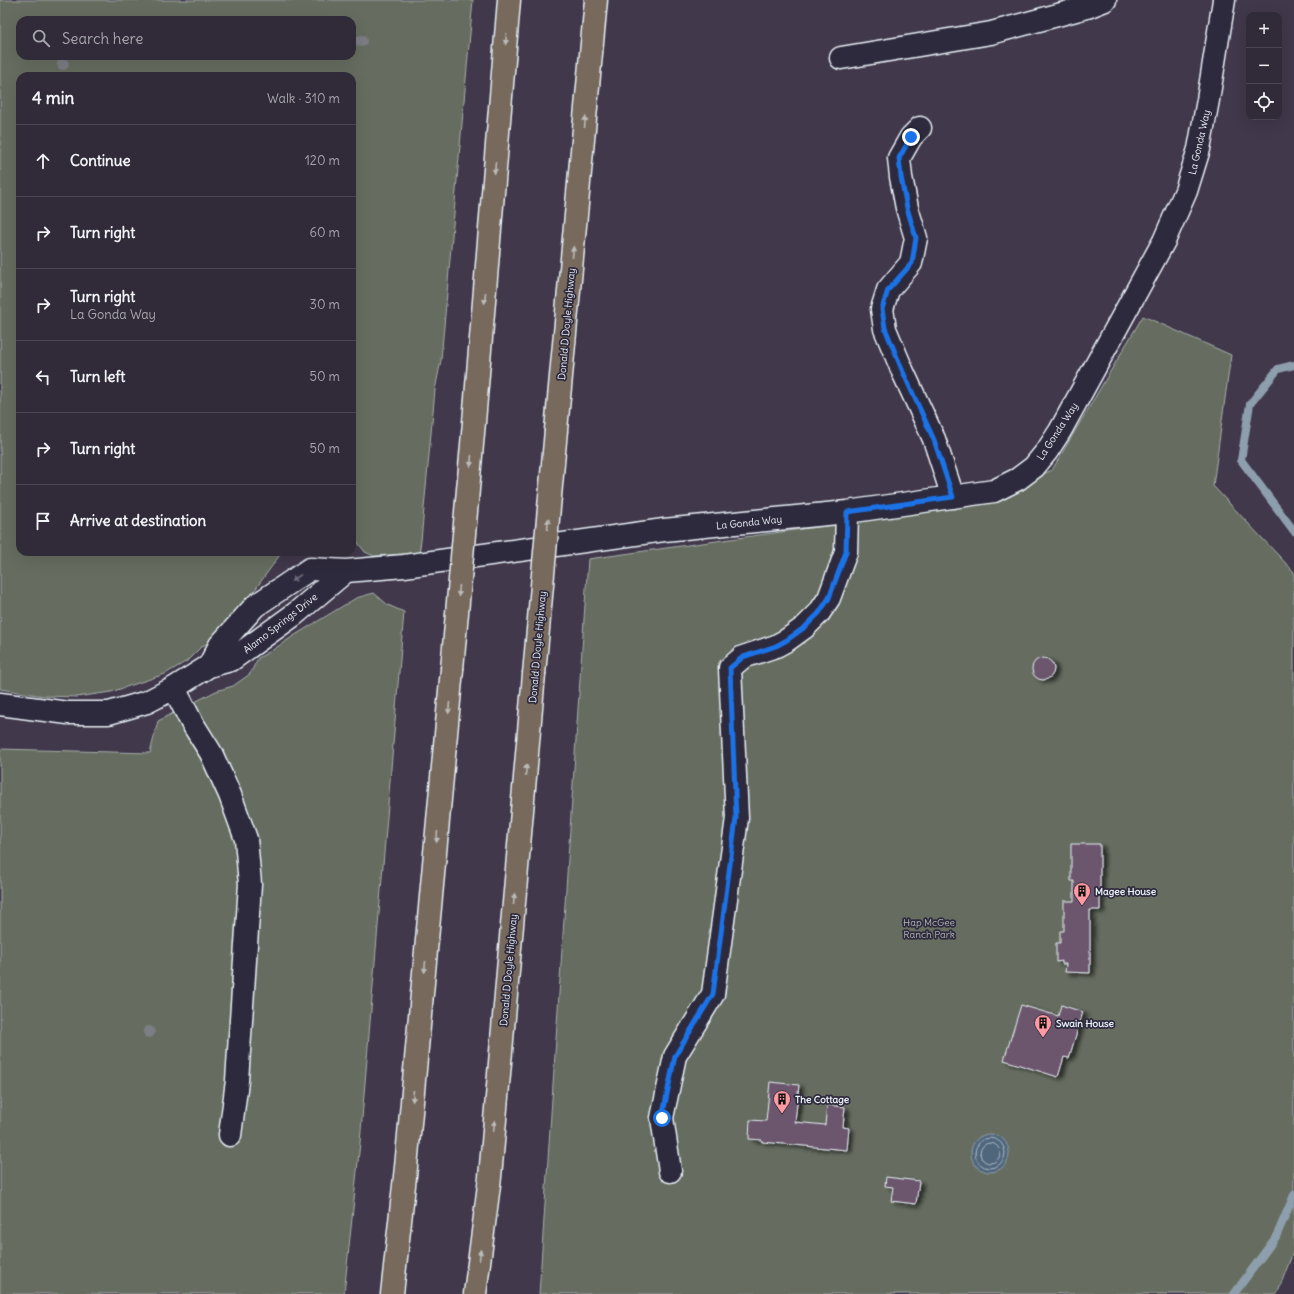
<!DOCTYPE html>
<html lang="en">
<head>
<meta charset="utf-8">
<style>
	:root { --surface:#312a38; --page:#3d3643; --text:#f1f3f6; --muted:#a8a7ae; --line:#4c4653 }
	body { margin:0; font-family:Delius,sans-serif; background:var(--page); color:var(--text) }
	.controls { position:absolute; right:12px; top:12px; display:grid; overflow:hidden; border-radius:8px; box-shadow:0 4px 16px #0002 }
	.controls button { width:36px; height:36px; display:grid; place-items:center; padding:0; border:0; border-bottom:1px solid var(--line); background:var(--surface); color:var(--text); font:20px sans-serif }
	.stop { position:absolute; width:12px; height:12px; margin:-9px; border:3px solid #1a73e8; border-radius:50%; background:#fff }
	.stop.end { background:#1a73e8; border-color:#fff; box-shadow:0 1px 4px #0008 }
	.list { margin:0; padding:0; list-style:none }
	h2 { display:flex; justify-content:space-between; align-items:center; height:52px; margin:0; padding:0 16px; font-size:17px }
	h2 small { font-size:13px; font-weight:400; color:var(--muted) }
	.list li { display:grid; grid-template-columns:26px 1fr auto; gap:12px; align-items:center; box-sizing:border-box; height:72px; padding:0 16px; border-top:1px solid var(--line) }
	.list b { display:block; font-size:15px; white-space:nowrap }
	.list p { margin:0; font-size:13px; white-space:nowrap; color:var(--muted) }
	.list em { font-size:13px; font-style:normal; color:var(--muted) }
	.icon { flex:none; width:22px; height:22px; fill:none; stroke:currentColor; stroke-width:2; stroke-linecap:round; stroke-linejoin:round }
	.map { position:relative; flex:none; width:1294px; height:1294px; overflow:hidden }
	.search { position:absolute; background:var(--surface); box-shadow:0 4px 16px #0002; left:16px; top:16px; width:340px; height:44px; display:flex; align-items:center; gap:10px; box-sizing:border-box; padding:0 14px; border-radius:12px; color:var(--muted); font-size:15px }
	.panel { position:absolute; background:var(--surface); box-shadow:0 4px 16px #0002; left:16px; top:72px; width:340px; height:484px; border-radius:12px }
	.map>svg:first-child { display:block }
	.green { fill:#666d60; stroke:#a7afac; fill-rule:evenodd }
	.water { fill:#50667b; stroke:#8d9ead }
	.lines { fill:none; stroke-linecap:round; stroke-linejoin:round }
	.shore { stroke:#abb9c6; stroke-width:1 }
	.stream { stroke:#8d9ead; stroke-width:8 }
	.building { fill:#6c576d; stroke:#e8f1f8; filter:url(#shadow) }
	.minor-casing { stroke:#e8f1f8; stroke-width:25 }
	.highway-casing { stroke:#e8f1f8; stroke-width:25 }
	.minor { stroke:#2f2a3d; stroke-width:22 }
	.highway { stroke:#77695c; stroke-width:22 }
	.highway-bridge-casing { stroke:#e8f1f8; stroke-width:25; stroke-linecap:butt }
	.highway-bridge { stroke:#77695c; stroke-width:22 }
	.tree { fill:#7d7d85 }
	.oneway { fill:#bbbbba }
	.oneway2 { fill:#70707e }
	.route { stroke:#1a73e8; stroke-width:5 }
	.labels { text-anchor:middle; stroke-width:3.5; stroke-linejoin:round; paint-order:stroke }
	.street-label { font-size:10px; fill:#e8f1f8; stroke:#2f2a3d }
	.poi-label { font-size:10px; font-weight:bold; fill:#e8f1f8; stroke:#2f2a3d; text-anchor:start }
	.park-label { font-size:10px; fill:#aeb6b4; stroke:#2f2a3d }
</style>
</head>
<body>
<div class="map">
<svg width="1294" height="1294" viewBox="0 0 1294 1294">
	<defs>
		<filter id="shadow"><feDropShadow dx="4.5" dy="2.5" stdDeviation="2" flood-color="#0009"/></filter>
	</defs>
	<rect width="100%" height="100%" fill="#41384b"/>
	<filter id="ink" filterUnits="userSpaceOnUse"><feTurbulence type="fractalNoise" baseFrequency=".025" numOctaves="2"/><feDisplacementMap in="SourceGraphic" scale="8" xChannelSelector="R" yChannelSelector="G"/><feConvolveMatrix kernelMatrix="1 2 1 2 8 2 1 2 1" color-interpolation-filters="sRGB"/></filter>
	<g filter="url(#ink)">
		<!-- green -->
		<path class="green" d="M0 0H473L441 360 435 390 421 541 419 553 374 556 365 552 358 543 352 531V76H20V552H282L224 633 201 647 187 661 165 674 111 692 77 697 44 696 0 689ZM20 20H352V56H20Z
			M1143 316 1231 355 1213 486 1294 572V1250L1277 1294H539L588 559 981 504 1052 470Z
			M374 593 388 605 404 612 360 1143 344 1294H0V749L150 753 158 721 216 691 233 686 250 674 258 658 271 651 295 635 356 598Z"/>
		<!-- water -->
		<path class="water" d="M971 1153a19 19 0 1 1 38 0a19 19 0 1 1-38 0Z"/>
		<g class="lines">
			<!-- shore -->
			<path class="shore" d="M975 1153a15 15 0 1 1 30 0a15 15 0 1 1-30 0Z
				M980 1153a10 10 0 1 1 20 0a10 10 0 1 1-20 0Z"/>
			<!-- stream -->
			<path class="stream" d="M1294 365 1278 369 1250 404 1241 460 1294 531
				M1234 1294 1276 1237 1294 1195"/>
		</g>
		<!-- building -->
		<path class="building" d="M1032 669a11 11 0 1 1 22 0a11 11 0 1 1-22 0Z
			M1071 844H1100V910H1090V973L1065 972 1066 964H1062V961L1056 962V943H1060V931H1064V901H1074V881H1071Z
			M1021 1005 1058 1016 1061 1005 1083 1012 1069 1058 1064 1057 1058 1077 1004 1060Z
			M770 1082 799 1085 795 1122 825 1125 827 1105 845 1107 843 1127 849 1128 847 1150 762 1142V1140L749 1139 750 1120 766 1121Z
			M886 1177 919 1181 916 1204 891 1201 893 1187 885 1186Z"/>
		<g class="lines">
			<!-- minor casing -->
			<g class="minor-casing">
				<path id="minor" d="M841 58 991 33 1087 7 1105 0
					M920 128 911 137 899 158 901 177 907 208 916 238 911 263 888 290 882 309 885 329 903 372 934 439 953 497
					M209 666 220 645 255 606 310 569 346 571 404 566 664 530 847 512 994 491 1018 479 1034 467 1047 451 1060 431 1164 241 1186 191 1199 149 1208 100 1224 0
					M174 688 191 721 211 753 230 795 246 839 250 884 237 1081 230 1135
					M0 704 68 713H109L147 702 174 688 209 666 231 660 295 614 346 571
					M670 1171 662 1118 675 1056 713 994 737 818 730 668 743 657 776 646 787 640 805 627 819 613 829 598 846 552 847 512"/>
			</g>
			<!-- highway casing -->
			<g class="highway-casing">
				<path id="highway" d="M474 422 509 0
					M556 430 596 0
					M392 1294 406 1167 452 669
					M475 1294 490 1177 534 674"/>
			</g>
			<!-- minor -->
			<use href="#minor" class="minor"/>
			<!-- highway -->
			<use href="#highway" class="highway"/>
			<!-- highway-bridge casing -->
			<g class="highway-bridge-casing">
				<path id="highway-bridge" d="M452 669 474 422
					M534 674 556 430"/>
			</g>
			<!-- highway-bridge -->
			<use href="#highway-bridge" class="highway-bridge"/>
		</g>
		<!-- trees -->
		<g class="tree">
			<circle cx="361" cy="41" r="6"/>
			<circle cx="63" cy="64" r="6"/>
			<circle cx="149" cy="1032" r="6"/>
		</g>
		<!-- one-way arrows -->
		<defs><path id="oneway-solid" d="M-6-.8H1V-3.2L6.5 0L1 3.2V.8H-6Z"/></defs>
		<g class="oneway">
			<use href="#oneway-solid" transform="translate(506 39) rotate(95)"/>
			<use href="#oneway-solid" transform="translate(585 122) rotate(-85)"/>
			<use href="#oneway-solid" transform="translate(495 168) rotate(95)"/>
			<use href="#oneway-solid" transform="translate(573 252) rotate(-85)"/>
			<use href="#oneway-solid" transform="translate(485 298) rotate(95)"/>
			<use href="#oneway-solid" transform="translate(471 461) rotate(95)"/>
			<use href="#oneway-solid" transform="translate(548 524) rotate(-85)"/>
			<use href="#oneway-solid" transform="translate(459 591) rotate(95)"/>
			<use href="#oneway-solid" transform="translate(449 708) rotate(95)"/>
			<use href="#oneway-solid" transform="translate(526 770) rotate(-85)"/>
			<use href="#oneway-solid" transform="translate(437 837) rotate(95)"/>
			<use href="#oneway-solid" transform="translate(514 899) rotate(-85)"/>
			<use href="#oneway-solid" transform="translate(425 967) rotate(95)"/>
			<use href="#oneway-solid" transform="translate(413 1096) rotate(95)"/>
			<use href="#oneway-solid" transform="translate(494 1126) rotate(-85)"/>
			<use href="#oneway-solid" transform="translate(480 1255) rotate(-83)"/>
		</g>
		<use class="oneway2" href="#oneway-solid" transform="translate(296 578) rotate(146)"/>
	</g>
	<g class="lines" filter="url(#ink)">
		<!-- route -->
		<path class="route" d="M662 1118 675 1056 713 994 736 818 730 668 743 657 776 646 787 640 805 627 819 613 829 598 846 552 847 512 953 497 934 440 903 372 885 328 882 309 888 290 912 263 916 238 907 208 901 177 899 158 911 137"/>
	</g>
	<!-- icons -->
	<defs>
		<g id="building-pin" transform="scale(0.9)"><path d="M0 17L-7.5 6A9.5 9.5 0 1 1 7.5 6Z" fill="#ff9aa2" stroke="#2f2a3d"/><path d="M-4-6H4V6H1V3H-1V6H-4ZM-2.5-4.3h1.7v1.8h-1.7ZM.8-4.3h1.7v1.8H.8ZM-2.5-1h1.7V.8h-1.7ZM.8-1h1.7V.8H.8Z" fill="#111"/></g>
	</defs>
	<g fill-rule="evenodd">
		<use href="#building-pin" x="1082" y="891"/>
		<use href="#building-pin" x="1043" y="1023"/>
		<use href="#building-pin" x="782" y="1099"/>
	</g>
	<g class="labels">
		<!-- street labels -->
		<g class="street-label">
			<text transform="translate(1199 142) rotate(-77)" y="4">La Gonda Way</text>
			<text transform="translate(566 324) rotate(-85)" y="4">Donald D Doyle Highway</text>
			<text transform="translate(1057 431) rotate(-57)" y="4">La Gonda Way</text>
			<text transform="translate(749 522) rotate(-6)" y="4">La Gonda Way</text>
			<text transform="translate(280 623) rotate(-38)" y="4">Alamo Springs Drive</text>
			<text transform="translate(537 647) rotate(-85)" y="4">Donald D Doyle Highway</text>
			<text transform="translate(508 970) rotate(-85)" y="4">Donald D Doyle Highway</text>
		</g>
		<!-- poi labels -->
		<g class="poi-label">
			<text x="1095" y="895">Magee House</text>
			<text x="1056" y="1027">Swain House</text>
			<text x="795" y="1103">The Cottage</text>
		</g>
		<!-- park labels -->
		<g class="park-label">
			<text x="929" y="926">Hap McGee<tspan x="929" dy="12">Ranch Park</tspan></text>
		</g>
	</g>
</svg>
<div class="controls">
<button>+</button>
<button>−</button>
<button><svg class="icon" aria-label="locate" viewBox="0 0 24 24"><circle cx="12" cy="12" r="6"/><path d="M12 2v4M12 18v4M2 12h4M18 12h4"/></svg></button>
</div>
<div class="stop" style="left:662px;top:1118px"></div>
<div class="stop end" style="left:911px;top:137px"></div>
<div class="search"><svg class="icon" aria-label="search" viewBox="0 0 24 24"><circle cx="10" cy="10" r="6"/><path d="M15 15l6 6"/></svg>Search here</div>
<section class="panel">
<h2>4 min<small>Walk · 310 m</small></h2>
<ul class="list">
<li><svg class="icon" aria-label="ahead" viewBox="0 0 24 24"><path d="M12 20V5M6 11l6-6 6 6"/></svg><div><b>Continue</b></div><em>120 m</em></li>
<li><svg class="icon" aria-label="right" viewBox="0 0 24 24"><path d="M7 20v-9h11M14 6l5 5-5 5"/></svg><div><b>Turn right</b></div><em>60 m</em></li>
<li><svg class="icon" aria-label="right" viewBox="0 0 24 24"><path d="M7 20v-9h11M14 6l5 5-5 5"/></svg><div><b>Turn right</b><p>La Gonda Way</p></div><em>30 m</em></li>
<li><svg class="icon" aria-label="left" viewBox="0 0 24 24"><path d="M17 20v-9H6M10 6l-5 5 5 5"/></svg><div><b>Turn left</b></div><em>50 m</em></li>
<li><svg class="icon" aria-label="right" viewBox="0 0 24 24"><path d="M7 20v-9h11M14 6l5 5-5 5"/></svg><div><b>Turn right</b></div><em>50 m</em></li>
<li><svg class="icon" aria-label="arrive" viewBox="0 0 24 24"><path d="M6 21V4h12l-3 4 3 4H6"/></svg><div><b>Arrive at destination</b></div></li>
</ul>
</section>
</div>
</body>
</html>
